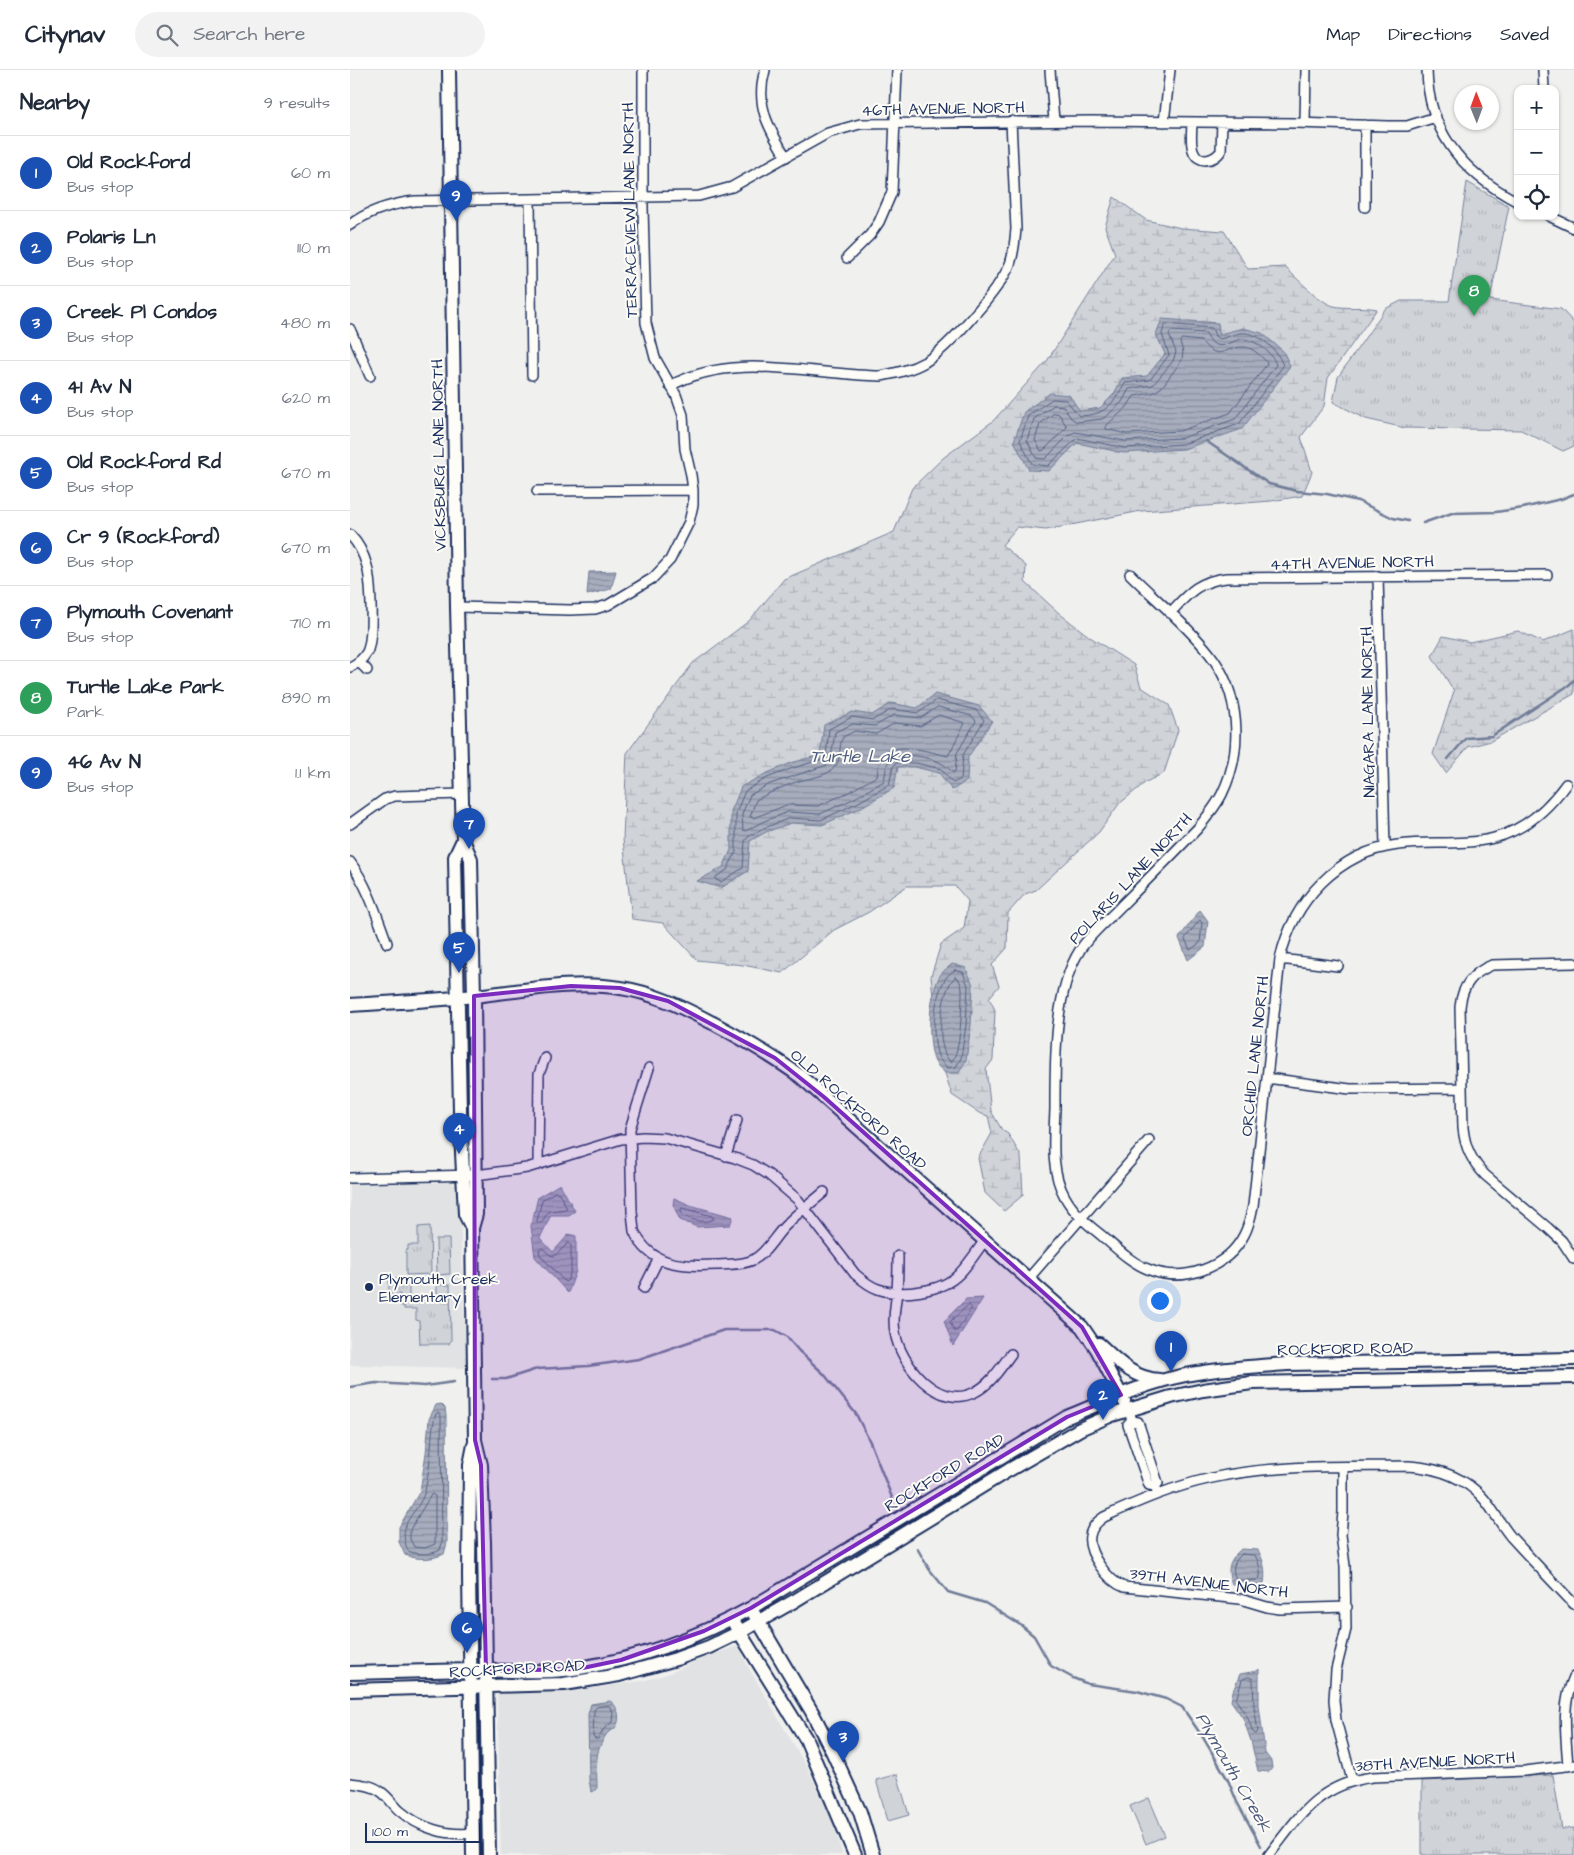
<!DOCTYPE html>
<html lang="en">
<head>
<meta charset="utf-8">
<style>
	:root { --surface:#fff; --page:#f2f2f3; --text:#1f2937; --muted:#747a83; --line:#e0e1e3; --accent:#1b2f5e }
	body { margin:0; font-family:"Architects Daughter",sans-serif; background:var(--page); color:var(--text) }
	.controls { position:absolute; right:15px; top:15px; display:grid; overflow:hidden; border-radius:10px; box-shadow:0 1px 4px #0004 }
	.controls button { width:45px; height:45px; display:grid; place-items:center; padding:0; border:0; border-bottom:1px solid var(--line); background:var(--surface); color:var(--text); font:25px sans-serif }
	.compass { position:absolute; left:1104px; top:15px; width:45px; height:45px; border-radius:50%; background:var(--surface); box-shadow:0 1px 4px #0004; rotate:359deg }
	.scale { position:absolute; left:15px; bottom:12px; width:116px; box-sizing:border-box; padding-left:5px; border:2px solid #1b2f5e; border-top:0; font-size:14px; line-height:18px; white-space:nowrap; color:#1b2f5e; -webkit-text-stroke:4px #fdfcf7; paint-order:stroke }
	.you { position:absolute; left:809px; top:1230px; width:18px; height:18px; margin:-12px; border:4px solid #fff; border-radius:50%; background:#1a73e8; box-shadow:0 0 0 8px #1a73e833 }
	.badge { display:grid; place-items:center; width:32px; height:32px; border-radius:50%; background:var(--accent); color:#fff; font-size:16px; font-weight:700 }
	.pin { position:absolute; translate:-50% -41px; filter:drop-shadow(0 1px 2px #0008) }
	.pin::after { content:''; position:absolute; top:26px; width:18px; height:15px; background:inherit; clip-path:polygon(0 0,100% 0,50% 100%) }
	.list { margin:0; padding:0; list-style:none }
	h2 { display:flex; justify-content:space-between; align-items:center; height:65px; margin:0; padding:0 20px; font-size:21px }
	h2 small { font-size:16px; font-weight:400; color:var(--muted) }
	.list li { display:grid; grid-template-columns:32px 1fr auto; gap:15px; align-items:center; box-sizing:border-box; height:75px; padding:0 20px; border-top:1px solid var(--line) }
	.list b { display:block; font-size:19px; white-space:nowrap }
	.list p { margin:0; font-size:16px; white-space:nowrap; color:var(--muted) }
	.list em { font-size:16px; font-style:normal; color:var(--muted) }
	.icon { flex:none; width:28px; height:28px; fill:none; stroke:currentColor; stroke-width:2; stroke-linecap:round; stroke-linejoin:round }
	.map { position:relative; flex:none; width:1224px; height:1785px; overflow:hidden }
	header { display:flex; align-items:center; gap:30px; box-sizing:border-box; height:70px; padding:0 25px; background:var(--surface); border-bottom:1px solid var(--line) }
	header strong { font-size:24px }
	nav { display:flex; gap:28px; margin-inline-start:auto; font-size:18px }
	.search { width:350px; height:45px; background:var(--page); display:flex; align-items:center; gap:12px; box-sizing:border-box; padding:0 18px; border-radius:28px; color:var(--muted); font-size:19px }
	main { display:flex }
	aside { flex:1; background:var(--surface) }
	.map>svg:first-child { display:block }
	.built { fill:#e0e2e3 }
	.wetland { fill:url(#wetland-marsh); stroke:#76819b }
	.park { fill:url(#park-tufts); stroke:#76819b }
	.garden { fill:#d0d3d8; stroke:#76819b }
	.water { fill:url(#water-rules); stroke:#6f7b97 }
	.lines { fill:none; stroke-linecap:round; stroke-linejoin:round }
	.shore { stroke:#536184; stroke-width:1 }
	.stream { stroke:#6f7b97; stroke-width:2.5 }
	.street-casing { stroke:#1b2f5e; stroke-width:12 }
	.secondary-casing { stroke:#1b2f5e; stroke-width:16 }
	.street { stroke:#fdfcf7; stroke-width:9 }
	.secondary { stroke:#fdfcf7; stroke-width:12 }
	.marked { fill:#7b2cbf; fill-opacity:0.2; stroke:#7b2cbf; stroke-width:4; stroke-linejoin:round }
	.poi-dot { fill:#1b2f5e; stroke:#fdfcf7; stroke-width:2 }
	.labels { text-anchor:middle; stroke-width:4; stroke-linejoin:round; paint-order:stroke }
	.street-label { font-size:16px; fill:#1b2f5e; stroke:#fdfcf7 }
	.poi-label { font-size:16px; fill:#1b2f5e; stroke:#fdfcf7; text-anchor:start }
	.water-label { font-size:18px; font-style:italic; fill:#4c5b7f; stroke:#fdfcf7 }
</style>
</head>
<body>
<header>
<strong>Citynav</strong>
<div class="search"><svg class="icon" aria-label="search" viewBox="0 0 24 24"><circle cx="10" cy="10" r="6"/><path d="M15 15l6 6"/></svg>Search here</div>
<nav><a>Map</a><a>Directions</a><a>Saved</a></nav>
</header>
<main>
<aside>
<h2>Nearby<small>9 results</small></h2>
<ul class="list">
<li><span class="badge" style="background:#1a4fb4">1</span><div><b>Old Rockford</b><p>Bus stop</p></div><em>60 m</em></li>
<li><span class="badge" style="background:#1a4fb4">2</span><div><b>Polaris Ln</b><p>Bus stop</p></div><em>110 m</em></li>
<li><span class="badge" style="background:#1a4fb4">3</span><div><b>Creek Pl Condos</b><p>Bus stop</p></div><em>480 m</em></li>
<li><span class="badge" style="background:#1a4fb4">4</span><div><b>41 Av N</b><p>Bus stop</p></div><em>620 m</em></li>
<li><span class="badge" style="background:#1a4fb4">5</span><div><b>Old Rockford Rd</b><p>Bus stop</p></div><em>670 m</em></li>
<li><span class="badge" style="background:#1a4fb4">6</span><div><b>Cr 9 (Rockford)</b><p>Bus stop</p></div><em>670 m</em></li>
<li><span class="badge" style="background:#1a4fb4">7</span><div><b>Plymouth Covenant</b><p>Bus stop</p></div><em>710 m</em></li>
<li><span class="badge" style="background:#2e9e5b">8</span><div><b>Turtle Lake Park</b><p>Park</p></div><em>890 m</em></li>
<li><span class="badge" style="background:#1a4fb4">9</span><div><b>46 Av N</b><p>Bus stop</p></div><em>1.1 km</em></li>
</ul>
</aside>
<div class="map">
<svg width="1224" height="1785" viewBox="0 0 1224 1785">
	<defs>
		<pattern id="wetland-marsh" width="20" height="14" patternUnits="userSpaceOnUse" patternTransform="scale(1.25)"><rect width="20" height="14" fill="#d0d3d8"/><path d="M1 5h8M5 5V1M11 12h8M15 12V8" fill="none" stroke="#b2b5bc"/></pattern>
		<pattern id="park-tufts" width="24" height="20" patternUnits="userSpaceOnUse" patternTransform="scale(1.25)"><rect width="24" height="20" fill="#d0d3d8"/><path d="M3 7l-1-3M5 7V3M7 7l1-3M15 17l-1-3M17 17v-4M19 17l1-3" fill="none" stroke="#b2b5bc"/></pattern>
		<pattern id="water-rules" width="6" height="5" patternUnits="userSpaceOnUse" patternTransform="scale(1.25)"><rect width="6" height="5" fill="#a7adbd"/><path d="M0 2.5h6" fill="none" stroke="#878d9d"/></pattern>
	</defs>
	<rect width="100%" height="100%" fill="#f0f0ee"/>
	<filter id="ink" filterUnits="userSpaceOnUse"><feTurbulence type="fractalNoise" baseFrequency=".02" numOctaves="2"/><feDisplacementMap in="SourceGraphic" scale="10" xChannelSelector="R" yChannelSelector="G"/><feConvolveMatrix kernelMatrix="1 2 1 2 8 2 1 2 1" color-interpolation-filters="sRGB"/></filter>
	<g filter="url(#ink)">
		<!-- built -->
		<path class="built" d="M101 1112 109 1118 116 1298 0 1295V1114Z
			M389 1575 397 1595 458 1699 485 1756 492 1785H151L147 1622 201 1623 230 1620 292 1611 318 1604 346 1591Z"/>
		<!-- wetland -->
		<path class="wetland" d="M764 127 796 150 831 158 874 161 898 199 935 197C944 206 972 234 984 236 996 239 1012 236 1027 239L978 308 974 336 951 367 962 402 952 426 921 431 791 441 696 460 667 457 652 475 676 496 675 512 710 544 740 567 784 595 791 617 819 635 828 660 814 703 796 712 769 734 749 762 686 820 675 824 658 843 657 878 642 895 649 916 639 928 645 940 643 990 636 999 641 1041 652 1060 658 1064 671 1086 673 1125 654 1141 635 1123 628 1088 642 1063 638 1046 629 1043 602 1025 588 981 581 906 591 874 614 858 618 831 605 816H557L519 842 484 860 432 903 393 895 347 890 313 853 282 849 273 769 277 683 343 593 399 551 434 509 544 462 562 418 593 388 643 351 697 291 765 184 755 157Z
			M1224 559V624L1141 671 1118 677 1096 703 1083 684 1104 621 1082 586 1093 566 1120 572 1168 561 1193 572Z"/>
		<!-- park -->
		<path class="park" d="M1117 112 1159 136 1140 230 1211 239 1224 253V376L1213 381 1171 360 1055 358 1016 349 983 332 988 307 1035 239 1051 231H1099Z
			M80 1156 81 1204 56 1205V1180H58V1175H68V1157Z
			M86 1169H99L100 1204 87 1205Z
			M39 1209H59V1227H87V1215H100L101 1270 99 1274H70L69 1251 66 1250V1239H54V1236H51L50 1224 39 1225Z
			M1203 1705 1212 1759 1224 1758V1785H1072V1711Z"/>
		<!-- garden -->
		<path class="garden" d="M547 1704 559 1745 538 1751 526 1710Z
			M799 1728 815 1766 796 1774 780 1736Z"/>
		<!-- water -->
		<path class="water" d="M812 249 868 253 869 264 893 258 912 263 933 281 940 296 892 359 834 379 774 383 727 373 699 401 679 400 664 371 674 342 700 323 719 325 730 341 750 338 764 324 772 308 797 306 815 284 806 264Z
			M266 501 261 519 237 525 239 502Z
			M585 624 629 636 642 651 618 687 617 711 602 720 589 703 565 697H548L544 718 508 739 472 755 441 753 416 762 400 771 398 801 371 818 347 811 373 797 381 780V742L391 717 415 704 441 693 470 685 474 655 502 642 522 645 541 633 567 638Z
			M850 840 858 851 855 877 838 890 829 868Z
			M602 894 616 898 623 915 621 955 616 990 609 1003H595C592 1000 587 996 585 992 576 972 579 922 591 904 594 900 599 897 602 894Z
			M210 1114 225 1141 219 1145H201L190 1168 203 1182 219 1164 226 1166V1201L218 1223 185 1187 181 1156 188 1127Z
			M324 1128 340 1135 383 1147 380 1155 347 1157 330 1150 323 1135Z
			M633 1228 603 1276 594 1251 616 1229Z
			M91 1334 95 1338 96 1346 97 1473 94 1484C81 1490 68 1490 55 1485L49 1472V1457L70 1421 76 1383 79 1349 86 1335Z
			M891 1479 908 1480C914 1491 916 1501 914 1513L907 1516 882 1514C876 1499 879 1490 891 1479Z
			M909 1599V1635L915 1683 921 1691 922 1698 919 1702 908 1701 901 1671 893 1648 881 1631 883 1621 890 1604 907 1601Z
			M260 1631C268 1636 272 1649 265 1658 262 1661 258 1661 256 1665 253 1669 251 1674 249 1679 245 1690 247 1706 247 1718L243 1722 241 1721 239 1710 238 1644 241 1634Z"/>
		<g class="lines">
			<!-- shore -->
			<path class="shore" d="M816 254 862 258 865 266 869 269C877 268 885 263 892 263 909 262 929 281 933 296L889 354 833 374 775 378 727 368 698 396 682 394 670 371 678 346 702 329 716 330 729 346C756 345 762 335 775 313L800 310 819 285 812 264Z
				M821 261 856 263C859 268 861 273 866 275 876 278 884 269 893 269 906 270 923 283 926 295L885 349 832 368 775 371 725 362 719 365 695 389 686 388 677 370 684 349 704 335 713 336 721 348 727 352 752 349 757 346 772 332 779 319 803 315 823 291 826 282 819 265Z
				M832 269 851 271C869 293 874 277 893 277 903 277 910 286 916 291L917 294 880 343 830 361 776 364 756 359V356L777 337 784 326 803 323 812 317 832 290 833 282 830 272Z
				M705 343 709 344 717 357 694 380 691 381 685 370 690 354Z
				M587 630 626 640 634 650 613 685 611 709 603 713 591 699 566 693H546L543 697 539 715 505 734 471 750 440 748 414 758 398 767 395 771 393 798 371 812 366 810V807L377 800 386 782V743L395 721 417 708 443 698 473 689 476 685 479 659 502 647 523 650 542 639 568 643Z
				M588 637 622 646 626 651 607 683 605 702H602C590 687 563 684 545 686L537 694 534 711 503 729 470 744 438 742 412 752 396 761 393 760 392 744 400 725 420 714 477 695 481 688 485 662 503 654 525 656 544 645 570 648Z
				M589 645 615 653 598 686C581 683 545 669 532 687 528 693 528 700 527 706L499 722 468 736 437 735 403 748 400 747 406 730C419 723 432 717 446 712 458 708 477 707 485 697 492 688 488 676 493 667L505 661 526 664 545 653 570 656Z
				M850 850 852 853 850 873 840 880 835 869Z
				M605 900 613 902 618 916 616 955 611 988 606 997 598 998C596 996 592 993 590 990 579 971 583 909 605 900Z
				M605 907 608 908C610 911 611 915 612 919 612 933 611 984 601 992 584 980 590 920 605 907Z
				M206 1122 209 1123 217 1139 199 1141 191 1153H188L187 1151 192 1130Z
				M332 1138 362 1146 364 1149C353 1154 344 1150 333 1146L331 1141Z
				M219 1173 221 1176V1200L218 1210 215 1212 190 1185 189 1180 192 1178 200 1185 204 1186Z
				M619 1235 621 1239 607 1261H604L600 1252Z
				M89 1343 91 1346 92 1473 90 1480C81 1485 68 1485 58 1481 45 1450 68 1446 75 1421 78 1407 80 1392 81 1378 82 1367 82 1354 86 1344Z
				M82 1424 85 1426V1474L75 1478 64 1477 60 1469V1460Z
				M892 1484 905 1485C909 1493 912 1502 909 1510L893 1511 886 1509C881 1499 884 1491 892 1484Z
				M899 1607 903 1609 904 1636 908 1661 906 1664 903 1662 897 1646 886 1630 892 1610Z
				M259 1636 263 1642 262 1652 254 1659 248 1669H245L243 1667 244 1640 247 1637Z"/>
			<!-- stream -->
			<path class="stream" d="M856 371 919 414 947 421 977 424 1008 431 1043 448 1058 451
				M1073 453 1102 443 1146 442 1173 438 1211 429 1224 424
				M1098 689 1116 668 1142 666 1219 615 1224 610
				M142 1309H156L187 1299 238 1296 289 1289 374 1260H425L436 1266 449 1281 474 1304 506 1344 520 1372 543 1430
				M0 1317 26 1313 75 1316 104 1312
				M567 1478 579 1499 598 1522 635 1533 672 1556 684 1566 701 1596 723 1608 738 1614 787 1621 816 1629 832 1637 854 1669 878 1710 887 1732 911 1776"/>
			<!-- street casing -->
			<g class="street-casing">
				<path id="street" d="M415 0C405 35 418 57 436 87
					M700 0 704 51
					M1077 0C1078 63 1114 104 1168 132
					M1193 0 1194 19
					M814 52 820 0
					M842 52C842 60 840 72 843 80 848 95 864 91 871 81L872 52
					M955 53 956 0
					M1015 55V137
					M180 130 182 305
					M1199 146 1224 158
					M0 155C19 140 42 134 65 131L349 126 382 117 478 63 510 54 741 51 946 53 1038 56H1057L1086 47
					M497 188 520 165 529 152 542 122 547 0
					M0 259 20 306
					M320 316C384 281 462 305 531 306 546 303 561 300 575 292 598 278 650 219 660 194 664 183 665 171 666 159L661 51
					M187 421 343 420
					M0 465C8 473 14 485 17 496 21 512 24 567 17 582 13 589 7 594 0 597
					M780 504C806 530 836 554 859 583 890 622 894 679 872 724 866 736 857 747 848 758 823 784 797 810 771 836 758 850 741 863 730 880 704 920 705 992 705 1039 704 1068 700 1101 715 1127 724 1143 737 1154 751 1165 766 1178 781 1193 800 1200 834 1213 877 1198 894 1165 899 1156 901 1146 903 1136L930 889C943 831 988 782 1048 775 1080 771 1112 776 1144 768 1174 760 1198 739 1216 714
					M1028 506 1035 777
					M107 537 220 540 245 539 258 535 303 508 320 490 339 452 343 435V420L341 405 335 379 333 345 326 325 305 288 296 253 293 138V0
					M820 543C838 524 848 511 876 508L1197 505
					M9 592 17 600
					M0 754 35 729 45 726 112 724
					M0 792C18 816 27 846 37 873
					M930 889 988 896
					M1224 893 1142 895C1122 903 1112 916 1110 937L1113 1058C1115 1078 1122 1091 1135 1105L1198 1158 1212 1171 1224 1189
					M299 998 280 1059 282 1141 284 1161C301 1198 334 1196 369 1195 381 1194 392 1195 403 1190 418 1182 425 1165 437 1154 448 1142 462 1133 474 1122
					M917 1008 1000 1019 1112 1018
					M376 1086 387 1050
					M188 1095 189 1004 195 988
					M0 1108 126 1105 177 1098 271 1069 293 1067 315 1068 385 1088 403 1095 419 1105 448 1130 505 1204C512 1210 519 1216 528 1219 550 1227 592 1222 609 1204 619 1194 627 1181 635 1170
					M548 1186C548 1197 548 1209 547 1220 546 1234 542 1247 545 1262 550 1294 588 1341 625 1322 641 1314 651 1297 661 1284
					M678 1209 799 1070
					M294 1218 309 1188
					M779 1340 782 1351 778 1355 799 1415 805 1416
					M782 1351 788 1352 808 1413 805 1416 807 1421
					M993 1397V1442L991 1465 995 1496 996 1559 986 1600 984 1630 986 1650 1002 1710
					M997 1537 930 1539 917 1537 890 1529 774 1517C758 1511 737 1483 740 1466 741 1458 748 1451 754 1447 789 1431 824 1416 862 1408 926 1394 994 1397 1059 1396 1087 1398 1115 1407 1134 1429 1144 1441 1151 1455 1161 1467 1182 1490 1203 1512 1224 1534
					M1218 1696C1216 1666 1211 1635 1224 1607
					M0 1713C10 1714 22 1715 30 1721 38 1726 43 1735 50 1741 70 1758 96 1766 123 1763
					M919 1785C950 1745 968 1715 1022 1707L1175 1701 1224 1695"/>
			</g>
			<!-- secondary casing -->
			<g class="secondary-casing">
				<path id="secondary" d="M99 0 107 537 113 770 121 789 124 926 126 1144 122 1158 125 1370 131 1395 134 1473 139 1785
					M113 770 105 787 110 1041 115 1144 122 1158
					M0 935C41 932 83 931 124 926 172 921 224 910 271 918 305 923 333 938 363 953 393 969 422 986 450 1006L732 1257 747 1279 774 1331
					M749 1274C767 1291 784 1309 810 1310
					M404 1544 462 1642 482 1681 510 1742 523 1785
					M385 1555 456 1669 505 1785
					M0 1603C41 1602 81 1601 122 1600 157 1600 194 1604 229 1598 288 1589 348 1567 401 1538L717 1347C751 1333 786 1317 822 1308 859 1299 899 1297 937 1294L1224 1289
					M0 1620 214 1614 269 1605 326 1589 359 1577 390 1562 446 1530 659 1400 730 1359 762 1345 821 1327 853 1320 902 1313 1224 1307
					M123 1785 119 1505 120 1395 124 1375"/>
			</g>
			<!-- street -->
			<use href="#street" class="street"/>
			<!-- secondary -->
			<use href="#secondary" class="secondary"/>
		</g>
	</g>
	<!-- marked area -->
	<path class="marked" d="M221 916 270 918 318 931 425 988 474 1027 732 1257 771 1325 717 1347 401 1538 354 1561 271 1590 228 1599 136 1601 131 1395 125 1370 124 926Z"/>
	<!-- markers -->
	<circle class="poi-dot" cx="19" cy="1217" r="5"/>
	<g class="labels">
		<!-- street labels -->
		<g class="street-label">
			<text transform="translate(593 38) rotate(-1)" y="6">46TH AVENUE NORTH</text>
			<text transform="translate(279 140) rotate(-91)" y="6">TERRACEVIEW LANE NORTH</text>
			<text transform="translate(88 385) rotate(-91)" y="6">VICKSBURG LANE NORTH</text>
			<text transform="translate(1002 492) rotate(-1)" y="6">44TH AVENUE NORTH</text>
			<text transform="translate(1017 642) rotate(-91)" y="6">NIAGARA LANE NORTH</text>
			<text transform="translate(780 808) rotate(-47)" y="6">POLARIS LANE NORTH</text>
			<text transform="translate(904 986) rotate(-84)" y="6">ORCHID LANE NORTH</text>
			<text transform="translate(509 1039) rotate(41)" y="6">OLD ROCKFORD ROAD</text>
			<text transform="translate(995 1278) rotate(-1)" y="6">ROCKFORD ROAD</text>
			<text transform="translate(594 1402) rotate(-31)" y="6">ROCKFORD ROAD</text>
			<text transform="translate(859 1512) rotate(7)" y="6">39TH AVENUE NORTH</text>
			<text transform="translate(167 1598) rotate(-3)" y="6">ROCKFORD ROAD</text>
			<text transform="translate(1085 1691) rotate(-3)" y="6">38TH AVENUE NORTH</text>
		</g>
		<!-- poi labels -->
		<g class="poi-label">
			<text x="29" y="1214">Plymouth Creek<tspan x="29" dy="18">Elementary</tspan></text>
		</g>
		<!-- water labels -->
		<g class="water-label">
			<text x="510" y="692">Turtle Lake</text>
			<text transform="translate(884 1702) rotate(60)" y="6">Plymouth Creek</text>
		</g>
	</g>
</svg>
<div class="controls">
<button>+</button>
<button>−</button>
<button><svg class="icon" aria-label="locate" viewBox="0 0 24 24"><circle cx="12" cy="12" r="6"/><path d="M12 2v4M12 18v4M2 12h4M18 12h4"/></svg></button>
</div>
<svg class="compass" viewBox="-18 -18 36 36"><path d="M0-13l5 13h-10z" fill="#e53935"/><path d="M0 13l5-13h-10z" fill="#747a83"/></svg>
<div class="scale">100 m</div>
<div class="you"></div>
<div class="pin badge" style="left:821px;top:1302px;background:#1a4fb4">1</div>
<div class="pin badge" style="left:753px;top:1350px;background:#1a4fb4">2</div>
<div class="pin badge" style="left:493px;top:1692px;background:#1a4fb4">3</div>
<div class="pin badge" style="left:109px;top:1084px;background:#1a4fb4">4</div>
<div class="pin badge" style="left:109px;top:903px;background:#1a4fb4">5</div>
<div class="pin badge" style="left:117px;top:1583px;background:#1a4fb4">6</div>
<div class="pin badge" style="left:119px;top:779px;background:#1a4fb4">7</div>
<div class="pin badge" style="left:1124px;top:246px;background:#2e9e5b">8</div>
<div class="pin badge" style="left:106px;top:151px;background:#1a4fb4">9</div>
</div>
</main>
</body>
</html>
